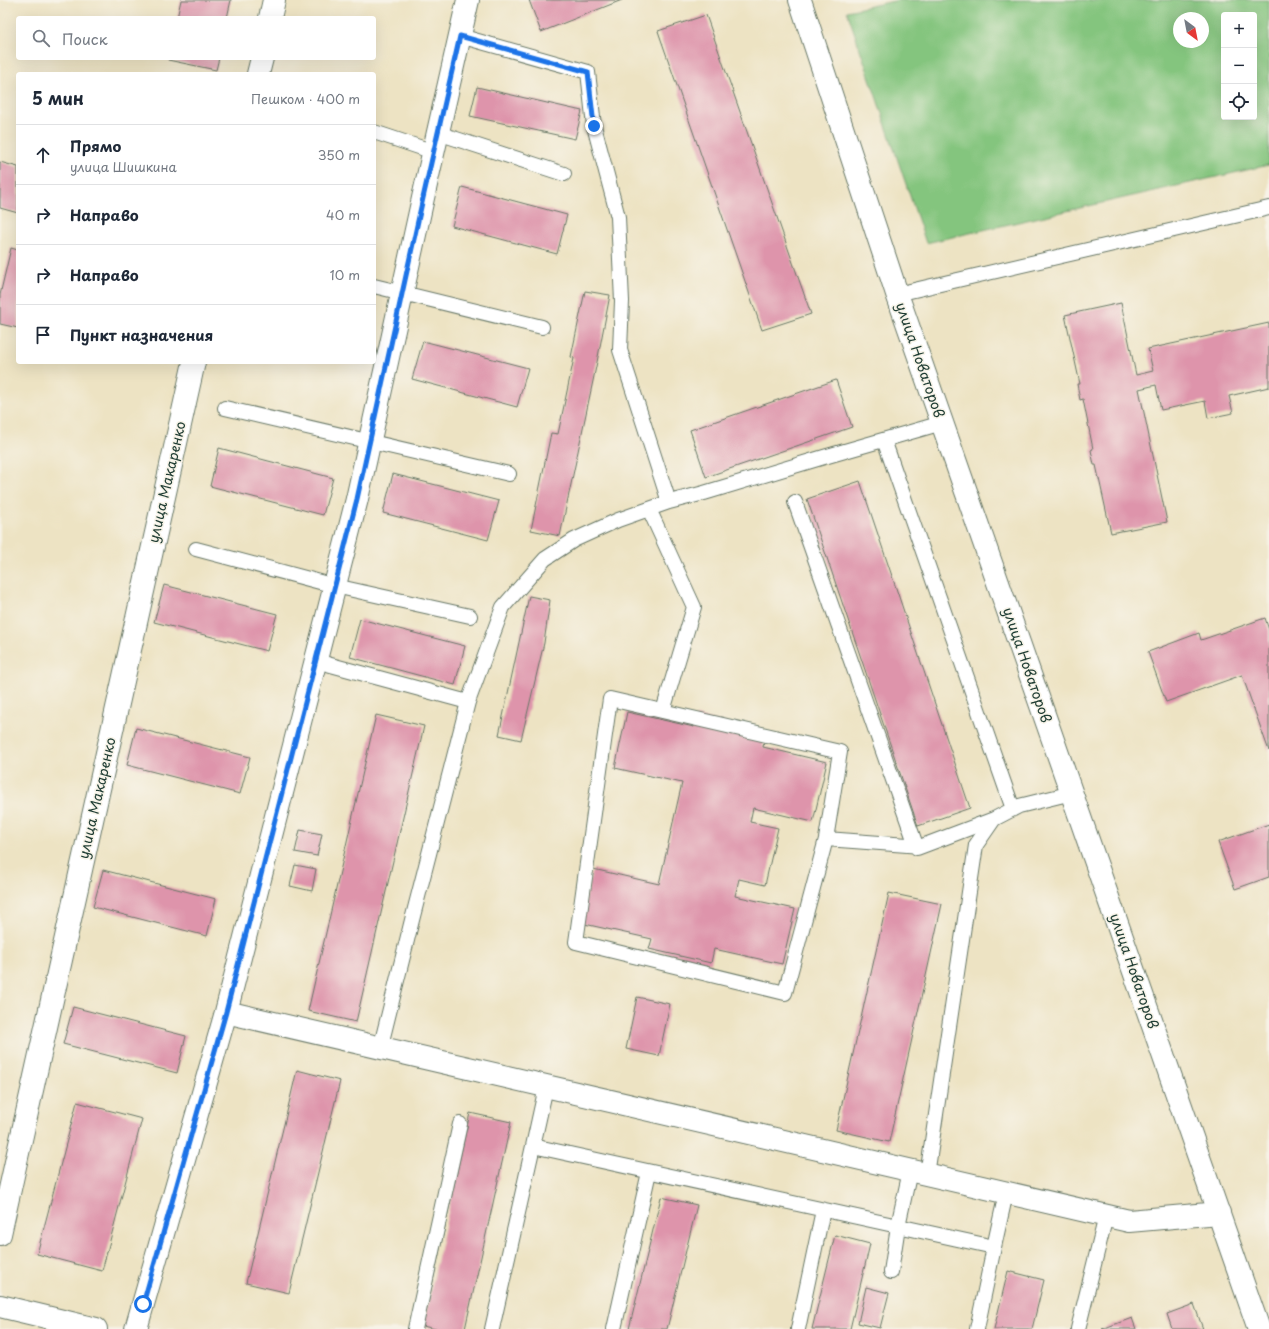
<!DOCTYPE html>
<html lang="ru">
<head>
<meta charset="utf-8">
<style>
	:root { --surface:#fff; --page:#f6f6f7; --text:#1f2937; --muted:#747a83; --line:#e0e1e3 }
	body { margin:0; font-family:"Playpen Sans",sans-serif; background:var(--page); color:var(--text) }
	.controls { position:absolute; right:12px; top:12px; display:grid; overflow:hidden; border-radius:4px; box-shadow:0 4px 16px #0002 }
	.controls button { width:36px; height:36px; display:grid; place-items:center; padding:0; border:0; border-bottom:1px solid var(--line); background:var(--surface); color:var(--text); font:20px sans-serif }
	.compass { position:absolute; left:1173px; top:12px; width:36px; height:36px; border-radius:50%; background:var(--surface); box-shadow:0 4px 16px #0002; rotate:148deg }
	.stop { position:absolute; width:12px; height:12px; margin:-9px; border:3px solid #1a73e8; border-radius:50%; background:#fff }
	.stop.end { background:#1a73e8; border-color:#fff; box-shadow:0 1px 4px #0008 }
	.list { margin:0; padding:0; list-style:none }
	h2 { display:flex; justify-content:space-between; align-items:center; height:52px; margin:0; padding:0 16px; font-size:17px }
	h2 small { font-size:13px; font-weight:400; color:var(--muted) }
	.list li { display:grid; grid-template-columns:26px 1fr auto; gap:12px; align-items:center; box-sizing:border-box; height:60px; padding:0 16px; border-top:1px solid var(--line) }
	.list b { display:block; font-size:15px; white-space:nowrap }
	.list p { margin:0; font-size:13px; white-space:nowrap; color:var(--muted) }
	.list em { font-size:13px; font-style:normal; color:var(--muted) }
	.icon { flex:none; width:22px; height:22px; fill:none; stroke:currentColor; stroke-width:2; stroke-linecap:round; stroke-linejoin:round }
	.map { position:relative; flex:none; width:1269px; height:1329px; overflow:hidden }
	.search { position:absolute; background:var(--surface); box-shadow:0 4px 16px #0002; left:16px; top:16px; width:360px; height:44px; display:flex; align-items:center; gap:10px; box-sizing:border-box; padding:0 14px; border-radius:4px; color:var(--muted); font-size:15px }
	.panel { position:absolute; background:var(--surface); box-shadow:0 4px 16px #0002; left:16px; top:72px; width:360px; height:292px; border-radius:4px }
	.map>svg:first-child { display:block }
	.green { fill:#84c57e; stroke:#528159; fill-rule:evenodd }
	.building { fill:#de94ab }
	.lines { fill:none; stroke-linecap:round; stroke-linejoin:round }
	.lane-casing { stroke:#677766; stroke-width:16 }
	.street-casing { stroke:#677766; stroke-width:24 }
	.secondary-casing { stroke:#677766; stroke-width:24 }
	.lane { stroke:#fff; stroke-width:14 }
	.street { stroke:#fff; stroke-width:22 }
	.secondary { stroke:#fff; stroke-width:22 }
	.route { stroke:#1a73e8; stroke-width:5 }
	.labels { text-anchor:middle; stroke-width:3; stroke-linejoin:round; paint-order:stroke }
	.street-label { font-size:14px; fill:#1f3d34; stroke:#f7f3e8 }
</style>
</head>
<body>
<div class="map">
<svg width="1269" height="1329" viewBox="0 0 1269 1329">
	<rect width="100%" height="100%" fill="#f7f3e8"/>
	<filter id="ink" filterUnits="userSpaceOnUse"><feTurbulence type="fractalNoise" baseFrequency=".025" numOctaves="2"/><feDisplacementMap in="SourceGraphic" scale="8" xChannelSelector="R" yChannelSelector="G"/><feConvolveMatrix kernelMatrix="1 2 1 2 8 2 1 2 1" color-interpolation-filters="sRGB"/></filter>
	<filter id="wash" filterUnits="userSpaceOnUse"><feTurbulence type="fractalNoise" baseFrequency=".012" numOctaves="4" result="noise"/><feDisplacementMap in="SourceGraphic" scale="16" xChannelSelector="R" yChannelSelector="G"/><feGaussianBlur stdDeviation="0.9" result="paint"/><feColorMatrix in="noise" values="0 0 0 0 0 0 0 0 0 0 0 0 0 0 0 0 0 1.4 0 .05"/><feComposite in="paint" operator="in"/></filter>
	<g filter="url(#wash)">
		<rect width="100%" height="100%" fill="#ede3c3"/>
		<!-- green -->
		<path class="green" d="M899 0H1269V165L926 243 847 11ZM1224 15H1254V117H1224ZM1179 18H1203V42H1179Z"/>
		<g id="blocks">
			<!-- building -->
			<path class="building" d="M181 0H231L227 18H177Z
				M529 0H622L541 32Z
				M706 15 811 314 762 330 658 31Z
				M168 58H219L216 70 168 60Z
				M477 87 582 111 575 139 470 116Z
				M0 162 18 167V213L0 208Z
				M462 187 567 215 557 254 452 226Z
				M11 248 18 250V328L0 324V295Z
				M585 291 610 295 597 362 560 536 531 530 551 433 558 434 574 358 571 357Z
				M1121 303 1136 375 1153 371 1148 349 1269 323V387L1229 396 1233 413 1208 418 1205 401 1161 410 1156 385 1139 389 1167 522 1111 533 1096 465H1094L1091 450 1093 449 1083 399 1080 400 1077 384H1080L1065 315Z
				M423 341 528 368 517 407 412 379Z
				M836 380 852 427 706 477 690 430Z
				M219 448 333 478 323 515 210 486Z
				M393 474 499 501 488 540 383 513Z
				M860 481 970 808 918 826 807 499Z
				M164 585 277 614 267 651 154 622Z
				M529 596 550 600 544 643 521 740 499 735Z
				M1265 618 1269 630V751L1242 675 1166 702 1148 652 1199 633 1201 640Z
				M360 619 465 646 455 685 350 657Z
				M627 712 694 727 696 716 766 732 763 747 827 762 813 822 753 808 750 822 778 828 765 885 739 879 735 896 795 909 782 964 714 949 711 963 649 949 652 939 580 923 593 869 659 884 682 783 615 768Z
				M376 715 424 726 356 1022 308 1011Z
				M136 728 250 757 240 794 127 765Z
				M1269 824V877L1235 889 1218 842Z
				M300 830 322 834 317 856 295 852Z
				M295 865 316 869 312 891 290 886Z
				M103 870 216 899 207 936 93 907Z
				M889 893 942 904 889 1142 836 1130Z
				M637 997 670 1004 659 1056 626 1049Z
				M73 1007 186 1036 177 1073 63 1044Z
				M297 1070 340 1081 289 1293 246 1283Z
				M77 1102 142 1119 102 1271 37 1254Z
				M470 1113 511 1122 465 1329H435L423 1326Z
				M661 1197 697 1205 667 1329H629Z
				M835 1235 870 1244 850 1329H812Z
				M1008 1271 1044 1280 1032 1329H994Z
				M866 1287 889 1293 880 1328 858 1323Z
				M1194 1304 1203 1329H1172L1167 1314Z
				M1132 1318 1136 1329H1102Z"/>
		</g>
	</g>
	<g filter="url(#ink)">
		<use href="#blocks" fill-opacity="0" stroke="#677766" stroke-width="1"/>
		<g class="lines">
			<!-- lane casing -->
			<g class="lane-casing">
				<path id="lane" d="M460 36 588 72 594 126 618 217 622 301 620 350 669 502
					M374 132 434 152
					M438 133 564 174
					M374 286 542 327
					M897 294 1269 208
					M225 408 509 474
					M884 440 1013 809
					M795 502 917 848 994 819
					M649 509 694 607 663 711
					M196 549 335 586 470 616
					M316 661 468 702
					M826 839 840 752 610 699 576 942 785 993 826 839 921 846
					M380 1049 412 920 468 702 503 607 545 559 574 540 618 520 669 502 704 493 824 457 942 423
					M546 1087 533 1146 994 1247 1006 1193
					M927 1175 976 845 994 819 1019 806 1072 793
					M891 1272 898 1226 910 1171
					M415 1329 460 1124
					M492 1329 533 1146
					M614 1329 649 1172
					M798 1329 823 1210
					M977 1329 994 1247
					M1078 1329 1106 1216"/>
			</g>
			<!-- street casing -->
			<g class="street-casing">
				<path id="street" d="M270 18 274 0
					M258 74 262 58
					M226 1012 1129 1221 1219 1213
					M0 1234 194 362
					M136 1329 226 1012 357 499 423 198 468 0"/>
			</g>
			<!-- secondary casing -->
			<g class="secondary-casing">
				<path id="secondary" d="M800 0 897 294 1259 1329
					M0 1306 96 1329"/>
			</g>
			<!-- lane -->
			<use href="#lane" class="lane"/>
			<!-- street -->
			<use href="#street" class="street"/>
			<!-- secondary -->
			<use href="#secondary" class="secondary"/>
		</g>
	</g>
	<g class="lines" filter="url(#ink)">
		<!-- route -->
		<path class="route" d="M143 1304 226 1012 357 499 423 198 460 36 588 72 594 126"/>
	</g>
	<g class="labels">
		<!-- street labels -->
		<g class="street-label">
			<text transform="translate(920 360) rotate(71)" y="5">улица Новаторов</text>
			<text transform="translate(167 482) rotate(-77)" y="5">улица Макаренко</text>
			<text transform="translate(1027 665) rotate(71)" y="5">улица Новаторов</text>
			<text transform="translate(97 798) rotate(-77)" y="5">улица Макаренко</text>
			<text transform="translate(1134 971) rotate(71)" y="5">улица Новаторов</text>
		</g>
	</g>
</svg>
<div class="controls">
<button>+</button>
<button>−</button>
<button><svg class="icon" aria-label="locate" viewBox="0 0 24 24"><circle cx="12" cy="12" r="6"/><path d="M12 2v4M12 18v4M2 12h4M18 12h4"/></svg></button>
</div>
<svg class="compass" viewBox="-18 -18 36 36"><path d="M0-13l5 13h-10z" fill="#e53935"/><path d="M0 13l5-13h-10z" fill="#747a83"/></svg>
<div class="stop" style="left:143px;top:1304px"></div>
<div class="stop end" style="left:594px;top:126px"></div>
<div class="search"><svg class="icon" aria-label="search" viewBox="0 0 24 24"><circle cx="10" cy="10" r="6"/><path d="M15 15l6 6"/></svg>Поиск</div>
<section class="panel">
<h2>5 мин<small>Пешком · 400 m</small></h2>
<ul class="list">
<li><svg class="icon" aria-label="ahead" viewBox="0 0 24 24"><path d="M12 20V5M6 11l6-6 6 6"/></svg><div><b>Прямо</b><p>улица Шишкина</p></div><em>350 m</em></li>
<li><svg class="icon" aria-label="right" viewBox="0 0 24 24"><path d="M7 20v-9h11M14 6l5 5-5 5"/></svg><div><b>Направо</b></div><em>40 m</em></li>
<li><svg class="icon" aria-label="right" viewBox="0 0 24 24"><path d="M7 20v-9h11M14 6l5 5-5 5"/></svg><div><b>Направо</b></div><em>10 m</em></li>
<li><svg class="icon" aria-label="arrive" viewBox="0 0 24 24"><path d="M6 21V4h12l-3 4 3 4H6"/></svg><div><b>Пункт назначения</b></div></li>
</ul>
</section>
</div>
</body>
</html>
